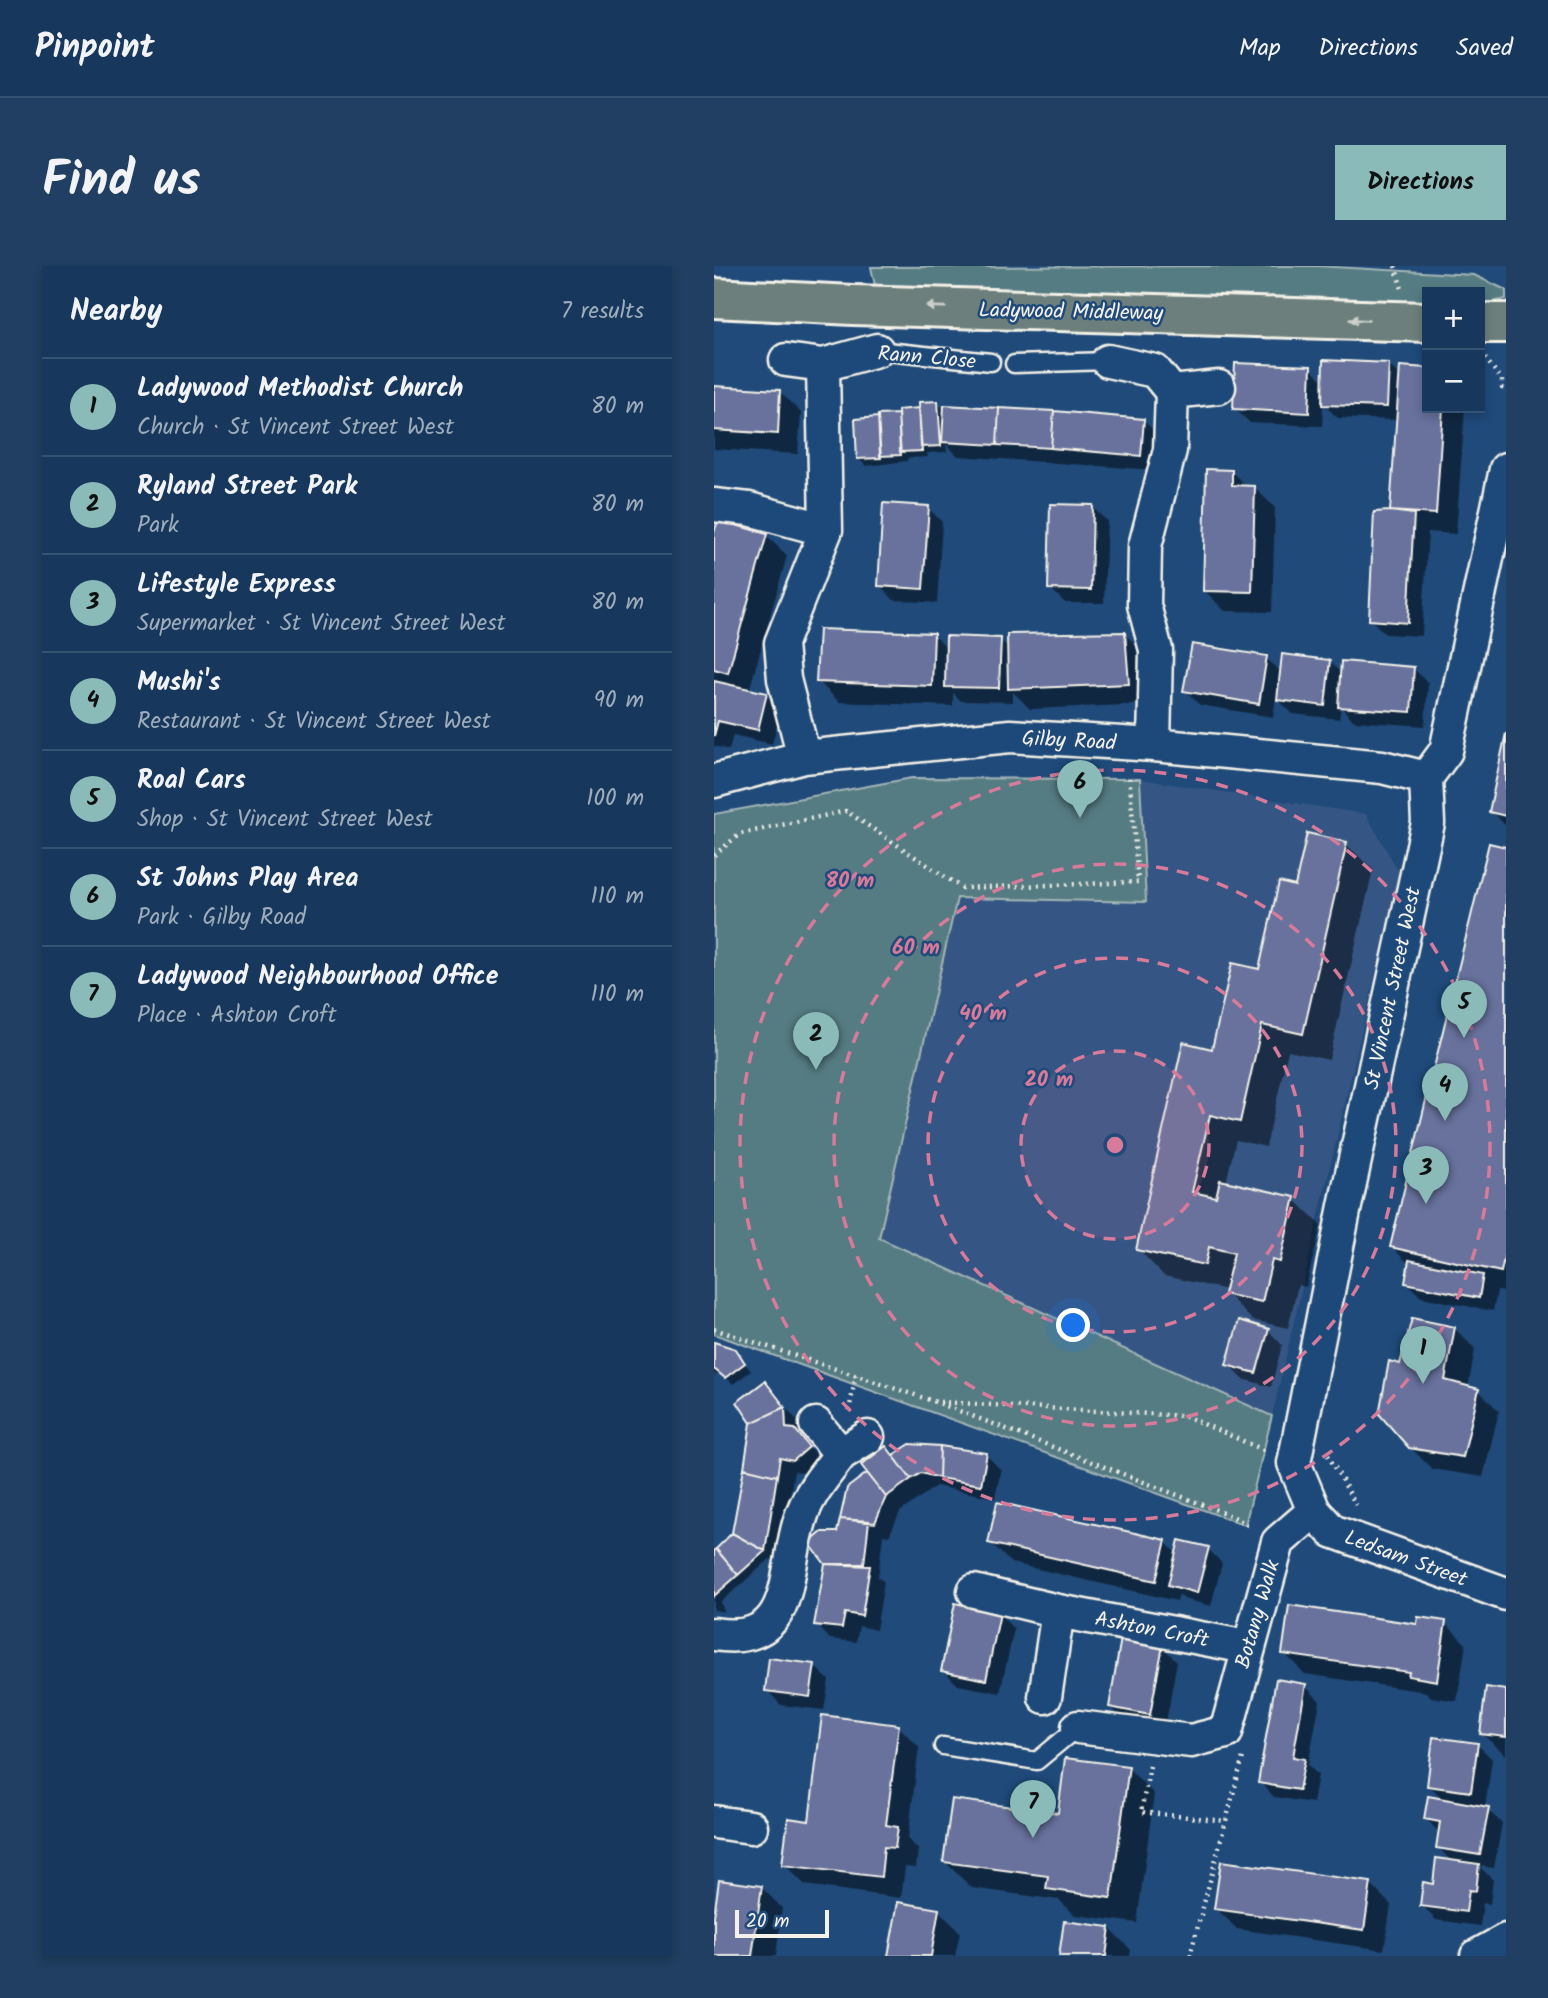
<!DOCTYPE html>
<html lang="en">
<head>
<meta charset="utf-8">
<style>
	:root { --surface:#17385c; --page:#203f62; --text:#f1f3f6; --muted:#9eacbb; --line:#365272; --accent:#8bbbb9 }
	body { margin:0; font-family:Kalam,sans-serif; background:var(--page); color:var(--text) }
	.controls { position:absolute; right:21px; top:21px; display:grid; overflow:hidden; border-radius:0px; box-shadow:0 4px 10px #0003 }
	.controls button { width:63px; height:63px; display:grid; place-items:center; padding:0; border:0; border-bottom:2px solid var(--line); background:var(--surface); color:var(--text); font:35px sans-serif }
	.scale { position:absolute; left:21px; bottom:18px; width:94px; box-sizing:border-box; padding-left:7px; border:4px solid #f4f1e8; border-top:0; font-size:19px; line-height:24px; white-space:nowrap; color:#f4f1e8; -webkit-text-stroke:5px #1f4a7a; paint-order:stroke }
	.you { position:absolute; left:360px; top:1060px; width:24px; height:24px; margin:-18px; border:5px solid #fff; border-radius:50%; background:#1a73e8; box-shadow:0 0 0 10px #1a73e833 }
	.badge { display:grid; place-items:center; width:46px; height:46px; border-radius:50%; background:var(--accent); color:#111; font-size:23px; font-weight:700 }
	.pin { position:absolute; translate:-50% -58px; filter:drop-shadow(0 2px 4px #0008) }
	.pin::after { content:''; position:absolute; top:37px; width:24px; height:21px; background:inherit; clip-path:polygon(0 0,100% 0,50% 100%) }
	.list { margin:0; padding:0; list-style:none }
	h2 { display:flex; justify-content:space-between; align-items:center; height:91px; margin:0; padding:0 28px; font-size:30px }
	h2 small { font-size:23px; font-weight:400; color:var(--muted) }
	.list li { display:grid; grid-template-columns:46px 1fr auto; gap:21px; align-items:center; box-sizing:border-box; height:98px; padding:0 28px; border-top:2px solid var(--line) }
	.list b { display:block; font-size:26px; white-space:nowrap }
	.list p { margin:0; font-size:23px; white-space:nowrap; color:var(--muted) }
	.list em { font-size:23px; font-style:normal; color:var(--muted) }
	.map { position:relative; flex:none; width:792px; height:1690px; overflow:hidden; border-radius:0px }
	header { display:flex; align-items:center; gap:42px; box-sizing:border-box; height:98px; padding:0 35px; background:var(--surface); border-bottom:2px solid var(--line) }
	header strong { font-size:33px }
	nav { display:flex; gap:38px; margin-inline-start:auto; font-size:24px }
	.intro { display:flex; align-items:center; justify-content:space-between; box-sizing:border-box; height:168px; padding:0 42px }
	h1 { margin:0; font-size:49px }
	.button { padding:18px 32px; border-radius:0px; background:var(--accent); color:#111; font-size:24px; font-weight:700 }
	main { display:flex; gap:42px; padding:0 42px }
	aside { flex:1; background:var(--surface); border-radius:0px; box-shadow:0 4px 10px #0003 }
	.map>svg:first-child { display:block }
	.built { fill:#355684 }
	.green { fill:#567c83; stroke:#a5b6b6; stroke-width:2 }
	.shadow { fill:#0007 }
	.building { fill:#67729d; stroke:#f4f1e8; stroke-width:2 }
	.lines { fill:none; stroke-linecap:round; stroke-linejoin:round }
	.lane-casing { stroke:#f4f1e8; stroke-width:21 }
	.street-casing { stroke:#f4f1e8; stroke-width:37 }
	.highway-casing { stroke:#f4f1e8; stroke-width:44 }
	.path { stroke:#f4f1e8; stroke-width:4.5; stroke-dasharray:2 5; stroke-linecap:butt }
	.lane { stroke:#1f4a7a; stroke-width:16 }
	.street { stroke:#1f4a7a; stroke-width:32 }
	.highway { stroke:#6c7f7c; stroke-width:38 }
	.oneway { fill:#cbcfc8 }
	.ring { fill:none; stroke:#d87a9a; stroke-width:3.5; stroke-dasharray:12 9 }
	.labels { text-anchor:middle; stroke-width:5; stroke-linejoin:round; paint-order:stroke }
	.street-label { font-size:21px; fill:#f4f1e8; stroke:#1f4a7a }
	.centre { fill:#d87a9a; stroke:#1f4a7a; stroke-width:3.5 }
	.ring-label { font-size:21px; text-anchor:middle; font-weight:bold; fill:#d87a9a; stroke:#1f4a7a; stroke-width:5; stroke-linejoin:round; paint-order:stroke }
</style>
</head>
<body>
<header>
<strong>Pinpoint</strong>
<nav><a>Map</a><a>Directions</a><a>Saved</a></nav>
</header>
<div class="intro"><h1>Find us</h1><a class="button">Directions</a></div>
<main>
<aside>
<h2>Nearby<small>7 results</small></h2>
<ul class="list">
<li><span class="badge">1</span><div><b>Ladywood Methodist Church</b><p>Church · St Vincent Street West</p></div><em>80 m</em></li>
<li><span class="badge">2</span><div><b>Ryland Street Park</b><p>Park</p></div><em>80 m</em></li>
<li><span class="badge">3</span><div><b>Lifestyle Express</b><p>Supermarket · St Vincent Street West</p></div><em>80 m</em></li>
<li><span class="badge">4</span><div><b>Mushi's</b><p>Restaurant · St Vincent Street West</p></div><em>90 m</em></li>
<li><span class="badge">5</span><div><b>Roal Cars</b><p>Shop · St Vincent Street West</p></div><em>100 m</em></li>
<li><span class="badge">6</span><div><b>St Johns Play Area</b><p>Park · Gilby Road</p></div><em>110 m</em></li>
<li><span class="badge">7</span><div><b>Ladywood Neighbourhood Office</b><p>Place · Ashton Croft</p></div><em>110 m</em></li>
</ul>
</aside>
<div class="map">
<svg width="792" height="1690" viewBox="0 0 792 1690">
	<rect width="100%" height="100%" fill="#1f4a7a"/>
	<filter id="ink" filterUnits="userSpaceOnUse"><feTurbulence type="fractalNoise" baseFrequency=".0143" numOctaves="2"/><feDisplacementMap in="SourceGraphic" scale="14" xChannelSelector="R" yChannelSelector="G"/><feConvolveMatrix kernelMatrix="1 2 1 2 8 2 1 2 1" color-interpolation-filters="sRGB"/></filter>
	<g filter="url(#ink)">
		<!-- built -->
		<path class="built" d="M426 513 652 548 685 606 558 1150 165 972 243 632 432 636Z"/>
		<!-- green -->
		<path class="green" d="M603 0 760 9 792 24V33L766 39V26H713V45L162 24 157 1Z
			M198 512 426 513 432 636 243 632 165 972 558 1150 531 1259 0 1068V548Z"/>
		<!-- shadow -->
		<path class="shadow" d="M674 98 687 111 688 102 713 103V142H751L742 268 714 266 708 370 671 368 657 354 683 249 678 244 684 154 624 152 609 138 608 160 536 157 521 143 596 102 610 116Z
			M0 122 66 126 87 147 84 188 0 183Z
			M223 137 232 145 429 154 444 169 441 204 244 190 232 178 233 186 213 187 214 191 193 192V195L152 200 145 193 143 154 207 144Z
			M518 206 533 221H540L561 242 558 346 511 345 490 324Z
			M378 241 393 255 390 337H351L336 322Z
			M214 242 228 256 223 337 180 334 165 319Z
			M52 269 73 290 35 425 52 429 67 444 58 478 19 469 15 484 0 480V273Z
			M411 368 432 389 435 438 316 443 299 426V436L247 435 239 427V440L125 436 104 415 220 369 233 383 286 374 295 382Z
			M552 392 568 407 615 395 628 408 700 403 714 417 711 460 640 455 627 441 625 453 579 448 562 432 559 451 486 439 471 424Z
			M792 476V560L777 545Z
			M632 578 659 604 615 794 574 785 552 881 522 874 512 917 580 933 607 959 592 1021 584 1019 574 1062 538 1054 512 1027 513 1024 450 1010 424 983 500 785 546 705Z
			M792 583V1026L783 1025 779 1045 707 1031 693 1017 696 999 678 981Z
			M740 1062 761 1083 754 1122 764 1124 785 1145 769 1211 718 1203 696 1181 687 1101Z
			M554 1064 568 1079 557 1121 529 1113 514 1098Z
			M0 1078 21 1085 37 1105 19 1118 10 1109 1 1108 0 1112Z
			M58 1124 85 1157V1169L108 1196 94 1208 80 1205 65 1298 56 1293 7 1336 10 1346 0 1344V1286L20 1268Z
			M197 1179 272 1189 287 1204 281 1232 222 1220 186 1246 175 1270 169 1269 164 1311 170 1316 162 1364 145 1360 142 1376 116 1373 102 1358 113 1298 124 1268 134 1223Z
			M276 1276H451L463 1288 494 1283 508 1297 497 1340 470 1333 465 1328 463 1335 297 1297Z
			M285 1348 300 1363 286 1427 244 1419 229 1404Z
			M731 1357 752 1378 743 1435 717 1431 712 1426 591 1408 570 1387Z
			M448 1381 463 1395 451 1462 411 1455 397 1441Z
			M100 1400 115 1414 110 1444 67 1439 53 1424Z
			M591 1420 606 1435 594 1499 604 1509 599 1537 560 1531 546 1516Z
			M792 1426V1489L768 1468Z
			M184 1460 205 1481 194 1573 204 1583 202 1602 191 1601 187 1632 91 1619 70 1598 96 1557Z
			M763 1478 778 1493 771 1542 788 1557 780 1602 765 1600 779 1614 776 1638 769 1637 766 1660 722 1654 708 1639 738 1596 724 1581 726 1567 712 1553 731 1535 715 1519Z
			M414 1502 440 1528 423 1657 361 1649 345 1634 258 1622 231 1596 345 1549Z
			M656 1618 677 1639 670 1684 523 1663 502 1642Z
			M47 1621 68 1642 62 1690H0V1664Z
			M185 1638 225 1645 246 1666 241 1690H176Z
			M352 1657 396 1663 417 1684 416 1690H347Z"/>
		<!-- building -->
		<path class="building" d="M609 94 675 97 673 141 608 139Z
			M521 97 597 100 595 147 519 143Z
			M686 100 713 102V142H729L722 248 676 245Z
			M0 120 66 124 64 168 0 164Z
			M224 135 227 180 207 181 205 136Z
			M230 139 285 142 283 179 228 176Z
			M205 142 208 185 186 186 184 144Z
			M285 142 340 145 337 182 283 179Z
			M340 145 430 153 427 190 337 182Z
			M184 148 187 189 166 190 164 149Z
			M164 151 167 192 143 193 141 153Z
			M492 203 518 204V219L541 220 538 326 489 325Z
			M169 237 215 240 209 323 164 320Z
			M336 238 379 239 377 324 334 323Z
			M676 245 700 248 694 357 655 354 660 246Z
			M4 254 53 268 14 407 0 403V267Z
			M105 363 220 367 218 420 102 416Z
			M411 366 415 418 294 423 293 368Z
			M232 370 287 372 285 422 231 421Z
			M478 378 553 390 545 438 469 425Z
			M568 388 616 394 611 440 563 434Z
			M627 395 700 401 697 446 624 441Z
			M0 415 53 427 44 464 4 455 0 470Z
			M792 467V550L775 546Z
			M593 567 633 576 589 768 548 759 526 856 496 849 478 926 502 931 506 914 581 931 566 996 558 994 548 1036 510 1028 520 987 495 981 491 999 422 984 469 776 498 783 518 697 545 703 565 616 581 620Z
			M775 577 792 581V983L787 1006 676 981Z
			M695 994 769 1009 765 1032 691 1017Z
			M698 1052 741 1061 731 1114 765 1123 749 1191 695 1182 665 1148 675 1095 686 1098Z
			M525 1054 555 1063 542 1107 512 1099Z
			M0 1076 22 1083 31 1097 11 1112 0 1103Z
			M51 1115 71 1141 37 1157 23 1136Z
			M71 1141 72 1162 81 1163 95 1181 79 1195 66 1192 63 1210 30 1202 37 1157Z
			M196 1178 226 1180 225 1212 207 1207 197 1213 179 1189Z
			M172 1180 197 1213 172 1231 147 1199Z
			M226 1180 273 1187 267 1219 225 1212Z
			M30 1202 63 1210 51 1285 18 1267Z
			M153 1207 172 1231 161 1257 126 1253 133 1222Z
			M283 1236 452 1274 442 1315 274 1277Z
			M126 1253 155 1255 150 1298H111L95 1277 108 1266H123Z
			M18 1267 51 1285 24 1309 2 1283Z
			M465 1274 495 1281 483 1327 454 1319Z
			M2 1283 24 1309 0 1330V1284Z
			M111 1298 156 1300 148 1350 131 1347 128 1362 100 1359Z
			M241 1337 286 1347 272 1414 227 1405Z
			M575 1339 703 1358 704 1351 732 1355 723 1415 694 1410 695 1406 568 1388Z
			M407 1372 449 1379 436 1449 395 1441Z
			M55 1392 101 1398 96 1431 51 1425Z
			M562 1413 592 1418 579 1491 591 1493 585 1524 544 1517Z
			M772 1421 792 1424V1471L766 1468Z
			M108 1449 185 1459 172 1559 184 1561 181 1582 170 1581 167 1611 68 1599 74 1552 95 1555Z
			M719 1471 764 1477 757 1526 713 1520Z
			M351 1492 415 1500 397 1632 332 1623 334 1610 229 1596 238 1533 344 1547Z
			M714 1530 775 1541 766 1589 722 1582 726 1556 710 1553Z
			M722 1592 765 1598 762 1625 755 1624 752 1646 706 1640 709 1616 719 1618Z
			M507 1595 657 1616 650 1664 500 1643Z
			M5 1614 48 1620 38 1690H0V1650Z
			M184 1636 225 1643 217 1690H174Z
			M350 1655 396 1661 392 1690H345Z"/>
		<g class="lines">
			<!-- lane casing -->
			<g class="lane-casing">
				<path id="lane" d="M163 84 277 96
					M300 98 394 95
					M229 1480 323 1495 364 1461"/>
			</g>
			<!-- street casing -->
			<g class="street-casing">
				<path id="street" d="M72 94 109 99 163 84
					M394 95 441 105 458 126 505 121
					M792 203 732 485 712 512 714 557 631 940 580 1197 600 1245 618 1265 792 1328
					M0 239 35 243 112 264
					M440 479 442 384 430 339 431 280 456 184 458 126
					M90 491 70 413 67 377 112 264 109 99
					M0 515 90 491 296 470 440 479 668 501 712 512
					M127 1188 154 1171
					M260 1325 344 1345 533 1381
					M0 1368C89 1382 66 1296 91 1241 99 1222 115 1204 127 1188L102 1158
					M331 1431 344 1345
					M364 1461 477 1475 512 1466 564 1276 600 1245
					M0 1556 37 1561
					M763 1690 792 1674"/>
			</g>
			<!-- highway casing -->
			<g class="highway-casing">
				<path id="highway" d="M0 32 139 39 713 56
					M766 57H792"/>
			</g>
			<!-- path -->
			<path class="path" d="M681 0 688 23
				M771 92 788 114V122H792
				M0 589 26 568 132 545 248 622 424 616 415 507
				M0 1063 222 1136 518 1250 537 1261
				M226 1136 471 1150 552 1185
				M135 1145 142 1109
				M614 1189 642 1239
				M436 1500 427 1546 512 1555
				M476 1690 529 1491"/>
			<!-- lane -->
			<use href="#lane" class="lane"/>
			<!-- street -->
			<use href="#street" class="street"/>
			<!-- highway -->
			<use href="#highway" class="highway"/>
		</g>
		<!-- one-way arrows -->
		<defs><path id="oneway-solid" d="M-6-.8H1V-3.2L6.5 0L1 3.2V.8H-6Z" transform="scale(1.75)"/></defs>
		<g class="oneway">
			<use href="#oneway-solid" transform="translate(222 41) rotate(-179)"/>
			<use href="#oneway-solid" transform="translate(645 54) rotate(-178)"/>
		</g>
	</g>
	<!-- distance rings -->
	<circle cx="401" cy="879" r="94" fill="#d87a9a" fill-opacity=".12"/>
	<g class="ring">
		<circle cx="401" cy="879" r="94"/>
		<circle cx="401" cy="879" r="187"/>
		<circle cx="401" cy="879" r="281"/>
		<circle cx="401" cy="879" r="375"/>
	</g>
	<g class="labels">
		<!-- street labels -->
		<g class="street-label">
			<text transform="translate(357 45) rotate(1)" y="7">Ladywood Middleway</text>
			<text transform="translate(213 91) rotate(5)" y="7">Rann Close</text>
			<text transform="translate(355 474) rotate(3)" y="7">Gilby Road</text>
			<text transform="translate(678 722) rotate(-78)" y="7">St Vincent Street West</text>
			<text transform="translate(692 1292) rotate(20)" y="7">Ledsam Street</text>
			<text transform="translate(543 1348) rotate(-74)" y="7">Botany Walk</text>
			<text transform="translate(438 1363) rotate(11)" y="7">Ashton Croft</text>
		</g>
	</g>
	<circle cx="401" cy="879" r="10" class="centre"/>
	<g class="ring-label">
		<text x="136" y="621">80 m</text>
		<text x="202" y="688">60 m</text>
		<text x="269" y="754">40 m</text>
		<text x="335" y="820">20 m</text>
	</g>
</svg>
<div class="controls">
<button>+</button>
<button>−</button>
</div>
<div class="scale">20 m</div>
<div class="you"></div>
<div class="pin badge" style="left:709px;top:1118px">1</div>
<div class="pin badge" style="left:102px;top:804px">2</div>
<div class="pin badge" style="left:712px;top:938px">3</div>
<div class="pin badge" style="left:731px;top:855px">4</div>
<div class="pin badge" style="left:750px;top:772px">5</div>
<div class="pin badge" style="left:366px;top:552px">6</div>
<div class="pin badge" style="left:319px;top:1572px">7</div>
</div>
</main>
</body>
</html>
